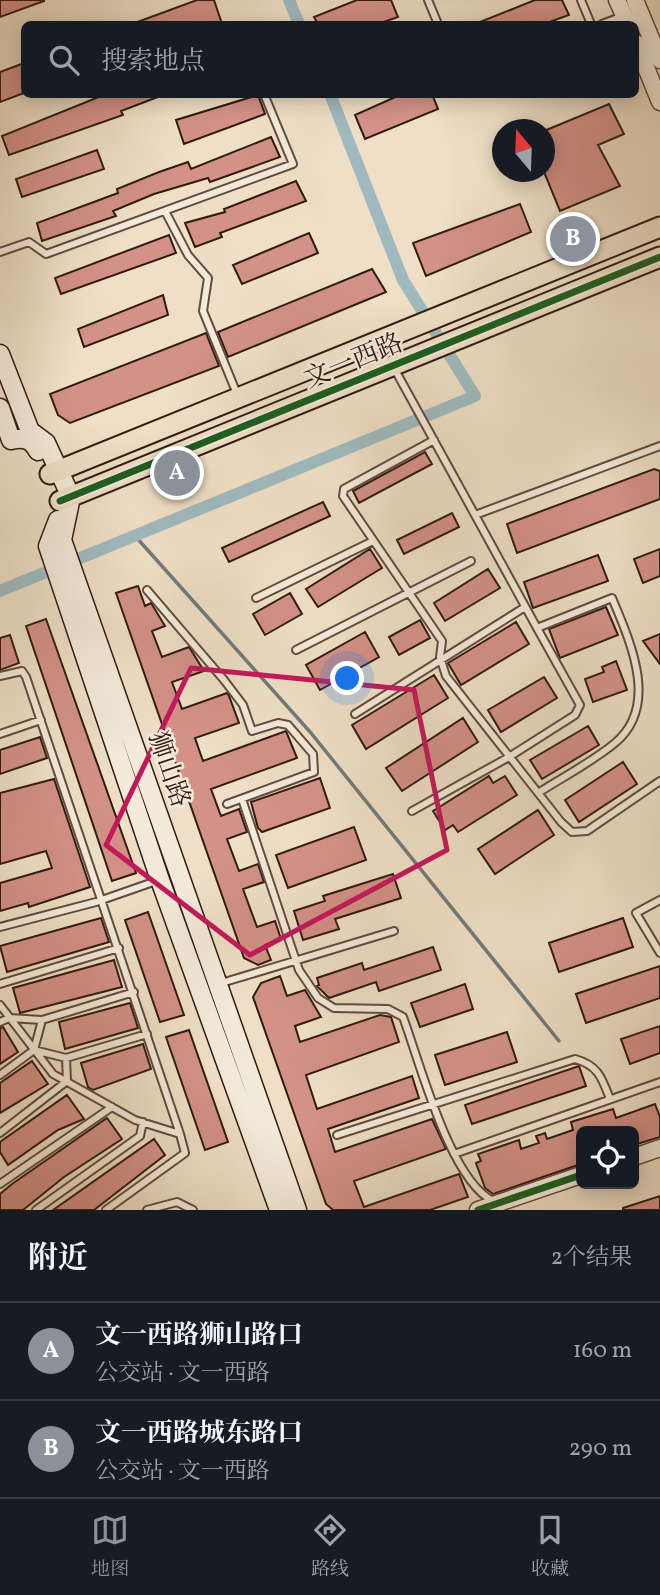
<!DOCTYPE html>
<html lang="zh">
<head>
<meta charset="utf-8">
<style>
	:root { --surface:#171b24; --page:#20242c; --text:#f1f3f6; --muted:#9ea1a6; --line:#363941; --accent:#8c9099 }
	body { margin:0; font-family:Vollkorn,"Noto Serif SC",serif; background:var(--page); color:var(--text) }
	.controls { position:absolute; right:21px; bottom:21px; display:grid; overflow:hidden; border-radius:10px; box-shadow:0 4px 18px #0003 }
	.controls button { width:63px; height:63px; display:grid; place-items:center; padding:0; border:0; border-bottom:2px solid var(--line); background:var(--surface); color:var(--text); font:35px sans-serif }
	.compass { position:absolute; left:492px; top:119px; width:63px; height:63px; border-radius:50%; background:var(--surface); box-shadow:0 4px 18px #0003; rotate:341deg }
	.you { position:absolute; left:348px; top:679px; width:24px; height:24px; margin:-18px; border:5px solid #fff; border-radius:50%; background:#1a73e8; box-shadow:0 0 0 10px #1a73e833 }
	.badge { display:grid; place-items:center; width:46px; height:46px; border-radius:50%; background:var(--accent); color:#fff; font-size:23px; font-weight:700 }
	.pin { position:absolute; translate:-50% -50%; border:4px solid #fff; box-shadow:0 2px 7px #0006 }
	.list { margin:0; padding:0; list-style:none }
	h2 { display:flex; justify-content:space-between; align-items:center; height:91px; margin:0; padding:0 28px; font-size:30px }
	h2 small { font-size:23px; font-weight:400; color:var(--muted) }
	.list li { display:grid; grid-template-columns:46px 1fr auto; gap:21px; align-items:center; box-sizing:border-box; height:98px; padding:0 28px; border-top:2px solid var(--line) }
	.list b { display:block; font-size:26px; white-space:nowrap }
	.list p { margin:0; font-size:23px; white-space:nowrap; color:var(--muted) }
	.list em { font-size:23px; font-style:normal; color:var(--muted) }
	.icon { flex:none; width:38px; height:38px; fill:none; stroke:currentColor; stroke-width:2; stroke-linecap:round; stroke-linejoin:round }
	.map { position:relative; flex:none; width:660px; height:1210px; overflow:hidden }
	.search { position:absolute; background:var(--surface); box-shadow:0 4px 18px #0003; left:21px; right:21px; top:21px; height:77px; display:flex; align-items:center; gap:18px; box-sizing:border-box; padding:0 24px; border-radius:10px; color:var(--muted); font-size:26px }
	.sheet { height:287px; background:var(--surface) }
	nav { display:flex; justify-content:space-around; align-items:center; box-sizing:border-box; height:98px; border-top:2px solid var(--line); background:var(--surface); font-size:19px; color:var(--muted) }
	nav a { display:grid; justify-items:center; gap:4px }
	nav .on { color:var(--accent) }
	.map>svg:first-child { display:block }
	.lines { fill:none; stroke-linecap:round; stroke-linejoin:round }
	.stream { stroke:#737a79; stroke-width:3.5 }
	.canal { stroke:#9fbabf; stroke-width:12 }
	.building { fill:#d39187; stroke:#301b11; stroke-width:2 }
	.service-casing { stroke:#604c3e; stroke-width:10 }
	.tertiary-casing { stroke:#604c3e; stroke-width:19 }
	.secondary-casing { stroke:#301b11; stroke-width:21 }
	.primary-casing { stroke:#301b11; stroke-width:23 }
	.service { stroke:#f4eada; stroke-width:6 }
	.tertiary { stroke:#f4eada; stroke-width:16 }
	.secondary { stroke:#f4eada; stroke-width:18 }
	.primary { stroke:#eedfc6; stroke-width:19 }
	.cycleway-casing { stroke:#f4eada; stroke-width:11 }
	.cycleway { stroke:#1b5e20; stroke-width:7 }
	.marked { fill:none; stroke:#c2185b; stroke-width:5; stroke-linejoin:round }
	.labels { text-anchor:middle; stroke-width:5; stroke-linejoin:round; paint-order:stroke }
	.street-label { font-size:26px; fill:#301b11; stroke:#f4eada }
</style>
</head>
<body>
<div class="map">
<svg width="660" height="1210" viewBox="0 0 660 1210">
	<rect width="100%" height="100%" fill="#eedfc6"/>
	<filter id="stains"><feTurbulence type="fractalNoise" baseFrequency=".00286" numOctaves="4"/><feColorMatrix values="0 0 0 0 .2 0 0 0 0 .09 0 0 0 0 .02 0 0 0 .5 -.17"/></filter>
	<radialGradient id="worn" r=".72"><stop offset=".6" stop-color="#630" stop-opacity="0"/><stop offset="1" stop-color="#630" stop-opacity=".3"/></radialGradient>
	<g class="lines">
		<!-- stream -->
		<path class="stream" d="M136 537 311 733 559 1041"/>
		<!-- canal -->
		<path class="canal" d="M289 0 299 24
			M0 591 475 396 403 280 330 94"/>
	</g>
	<!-- building -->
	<path class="building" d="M0 0H44V1L0 17Z
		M197 0H214L222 24H132Z
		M357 0H391L398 17 378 24H318L314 17Z
		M535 0H562L569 15 544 24H475Z
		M24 63V93L0 102V72Z
		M106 94 163 95 121 111 123 115 9 155 2 136Z
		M402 94H432L438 109 365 139 355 115Z
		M258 95 265 114 184 144 176 120Z
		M609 104 624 134 598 145 620 186 560 211 544 172V131Z
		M271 137 280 157 210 182 208 178 154 194 113 211 116 216 42 241 37 223 118 193 117 189 159 172 188 162 191 169Z
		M97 150 104 169 22 197 16 179Z
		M296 181 306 201 220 233 222 237 195 247 185 223 225 212 224 209Z
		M520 204 531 232 426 276 413 243Z
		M309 233 318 253 242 284 233 265Z
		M169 235 176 253 61 294 55 278Z
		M372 269 386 292 228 357 218 332Z
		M163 295 168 315 84 347 78 329Z
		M206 333 219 366 70 423 58 415 50 394Z
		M425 452 432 464 359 503 353 491Z
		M654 469 660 471V499L517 553 507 524Z
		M323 502 330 516 229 562 222 548Z
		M452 513 459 527 404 554 397 540Z
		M370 549 382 568 318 607 306 589Z
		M660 549V576L643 583 634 559Z
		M598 555 608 581 533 608 524 582Z
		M488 569 500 588 445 621 434 603Z
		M138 586 145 606 151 603 165 626 152 631 162 657 189 647 204 671 172 682 182 709 227 693 229 696 239 723 195 738 203 761 286 731 297 758 211 789 221 816 239 809 247 832 227 839 239 871 258 864 264 882 243 889 257 927 275 921 281 939 265 945 271 960 258 965 244 958 116 593Z
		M290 593 302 614 265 635 253 614Z
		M606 607 618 635 560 658 549 629Z
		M46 619 136 873 112 881 26 626Z
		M420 620 430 638 399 655 389 637Z
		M516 622 529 644 461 685 448 663Z
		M365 632 379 657 320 690 306 665Z
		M660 634V664L643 641Z
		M10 635 19 663 0 670V638Z
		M616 661 627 690 593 702 585 679 604 672 602 667Z
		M434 675 448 698 366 749 352 725Z
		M544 677 557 698 501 732 488 710Z
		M463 718 478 742 402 791 386 768Z
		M588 726 599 745 542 779 530 760Z
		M40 737 47 758 0 774V750Z
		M623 762 637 784 579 822 565 800Z
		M489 776 493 783 505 776 517 795 458 832 453 825 445 830 433 811Z
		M320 778 330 808 262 832 258 828 251 802Z
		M54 779 90 887 29 907 28 903 0 911V883L52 868 46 851 0 864V793Z
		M538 810 554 835 495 874 478 849Z
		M354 827 366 860 288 888 276 855Z
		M393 874 401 898 335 919 339 929 303 940 294 911 325 901 323 896Z
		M148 912 184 1015 160 1022 125 920Z
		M101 918 109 942 7 972 0 946Z
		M623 918 633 947 559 972 549 943Z
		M433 947 441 970 379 991 376 982 329 998 317 986 319 985 317 978 362 963 364 970Z
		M114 960 122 987 20 1013 13 988Z
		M660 966V998L586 1023 576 994Z
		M280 976 287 996 305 990 321 1017 295 1026 300 1042 380 1015 391 1017 399 1042 306 1075 317 1109 412 1076 419 1098 328 1129 335 1152 432 1119 446 1149 354 1181 364 1207 459 1174 468 1197 430 1210H333L326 1204 253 997 261 983Z
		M465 984 473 1009 420 1027 411 1003Z
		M130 1003 138 1028 65 1049 59 1022Z
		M660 1026V1053L630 1064 621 1039Z
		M3 1027 18 1052 0 1064V1028Z
		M189 1030 228 1142 205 1150 166 1037Z
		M507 1032 517 1062 445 1085 435 1055Z
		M143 1044 151 1069 93 1090 88 1087 81 1063Z
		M32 1061 48 1084 0 1113V1083Z
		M579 1066 586 1086 472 1124 465 1105Z
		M67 1095 84 1119 58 1130 8 1165 0 1152V1142Z
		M655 1104 660 1117V1137L634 1145V1131H581V1164L493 1194 485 1188 476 1163 481 1161 478 1154 519 1140 521 1149 539 1143 536 1136 545 1133 547 1139 573 1130 571 1122 613 1109 616 1118Z
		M107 1118 122 1139 64 1177 23 1210H0V1194L12 1184Z
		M154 1139 165 1155 94 1210H53Z
		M660 1196V1210H623V1208Z"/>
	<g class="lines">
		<!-- service casing -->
		<g class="service-casing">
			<path id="service" d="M428 0 438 24
				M581 0 591 24
				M602 24 623 16
				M165 211 188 255 208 278 203 311 237 394
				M0 252 29 242 46 254 293 164 264 94
				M394 368 475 515 660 446
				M434 440 344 489 343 496 442 641 440 657 446 676 561 822 572 832 587 831 660 781
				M475 515 537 628 612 598C630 641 660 706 615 743 592 762 563 777 538 793
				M147 590 224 680 243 705 252 731 278 723 288 725 313 754 314 772 227 804
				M256 598 373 541
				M296 650 471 561
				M0 676 22 671 26 677 180 1134
				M355 714 525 607
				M0 734 41 720
				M242 799 299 970 318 998 334 1008 388 1009 403 1017C420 1063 450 1180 493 1201
				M412 811 509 757 575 715 580 705 537 628
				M660 900 636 913 660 953
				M0 927 96 902 159 880
				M0 984 119 948
				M218 984 394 931
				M0 1005 53 1074 135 1120 180 1134 185 1153 106 1210
				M0 1022 9 1018 42 1020
				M34 1050 42 1020 134 992
				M0 1075 34 1050 66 1058 147 1034
				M0 1133 67 1081 66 1058
				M337 1135 575 1059C598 1065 602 1078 610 1099
				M454 1154 660 1082
				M0 1184 112 1107
				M36 1210 140 1136 143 1122
				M147 1210 177 1202 193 1210"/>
		</g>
		<!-- tertiary casing -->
		<g class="tertiary-casing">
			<path id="tertiary" d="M617 0 628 24
				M635 0 660 60
				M636 43 660 102
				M634 1157 660 1148
				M478 1210 581 1175"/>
		</g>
		<!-- secondary casing -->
		<g class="secondary-casing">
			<path id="secondary" d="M0 354 30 431 46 443 71 497 62 540 297 1210
				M0 408 11 440C25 437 31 439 38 451
				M58 520 48 546 160 880 279 1210"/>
		</g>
		<!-- primary casing -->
		<g class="primary-casing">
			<path id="primary" d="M50 474 660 227
				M60 501 660 257"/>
		</g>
		<!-- service -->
		<use href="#service" class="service"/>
		<!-- tertiary -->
		<use href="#tertiary" class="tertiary"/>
		<!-- secondary -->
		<use href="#secondary" class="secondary"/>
		<!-- primary -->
		<use href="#primary" class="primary"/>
		<!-- cycleway casing -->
		<g class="cycleway-casing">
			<path id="cycleway" d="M60 501 660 257
				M478 1210 581 1175"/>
		</g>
		<!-- cycleway -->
		<use href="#cycleway" class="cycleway"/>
	</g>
	<!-- marked area -->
	<path class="marked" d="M191 668 414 690 447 850 250 955 106 845Z"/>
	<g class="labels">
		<!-- street labels -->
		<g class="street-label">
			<text transform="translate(353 360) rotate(-22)" y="9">文一西路</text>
			<text transform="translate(170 769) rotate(71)" y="9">狮山路</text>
		</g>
	</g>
	<rect width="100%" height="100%" filter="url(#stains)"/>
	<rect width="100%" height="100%" fill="url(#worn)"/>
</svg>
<div class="controls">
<button><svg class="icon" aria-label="locate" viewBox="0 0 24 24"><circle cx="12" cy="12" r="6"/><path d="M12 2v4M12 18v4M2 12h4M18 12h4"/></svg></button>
</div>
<svg class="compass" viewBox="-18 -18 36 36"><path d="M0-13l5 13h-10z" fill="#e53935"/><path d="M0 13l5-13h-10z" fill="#9ea1a6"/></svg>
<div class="you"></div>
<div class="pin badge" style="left:177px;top:473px">A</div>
<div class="pin badge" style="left:573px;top:239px">B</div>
<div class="search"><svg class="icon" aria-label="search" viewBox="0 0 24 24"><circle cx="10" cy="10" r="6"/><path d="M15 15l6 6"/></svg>搜索地点</div>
</div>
<section class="sheet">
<h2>附近<small>2个结果</small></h2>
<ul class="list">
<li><span class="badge">A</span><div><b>文一西路狮山路口</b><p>公交站 · 文一西路</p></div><em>160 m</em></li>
<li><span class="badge">B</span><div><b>文一西路城东路口</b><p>公交站 · 文一西路</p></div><em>290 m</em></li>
</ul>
</section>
<nav>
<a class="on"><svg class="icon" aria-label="map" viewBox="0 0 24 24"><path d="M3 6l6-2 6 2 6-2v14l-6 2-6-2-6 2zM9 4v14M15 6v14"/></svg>地图</a>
<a><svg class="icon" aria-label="directions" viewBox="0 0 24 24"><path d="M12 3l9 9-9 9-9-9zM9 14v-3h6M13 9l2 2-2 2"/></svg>路线</a>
<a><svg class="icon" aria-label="saved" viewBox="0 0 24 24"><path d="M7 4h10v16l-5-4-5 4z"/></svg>收藏</a>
</nav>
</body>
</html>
